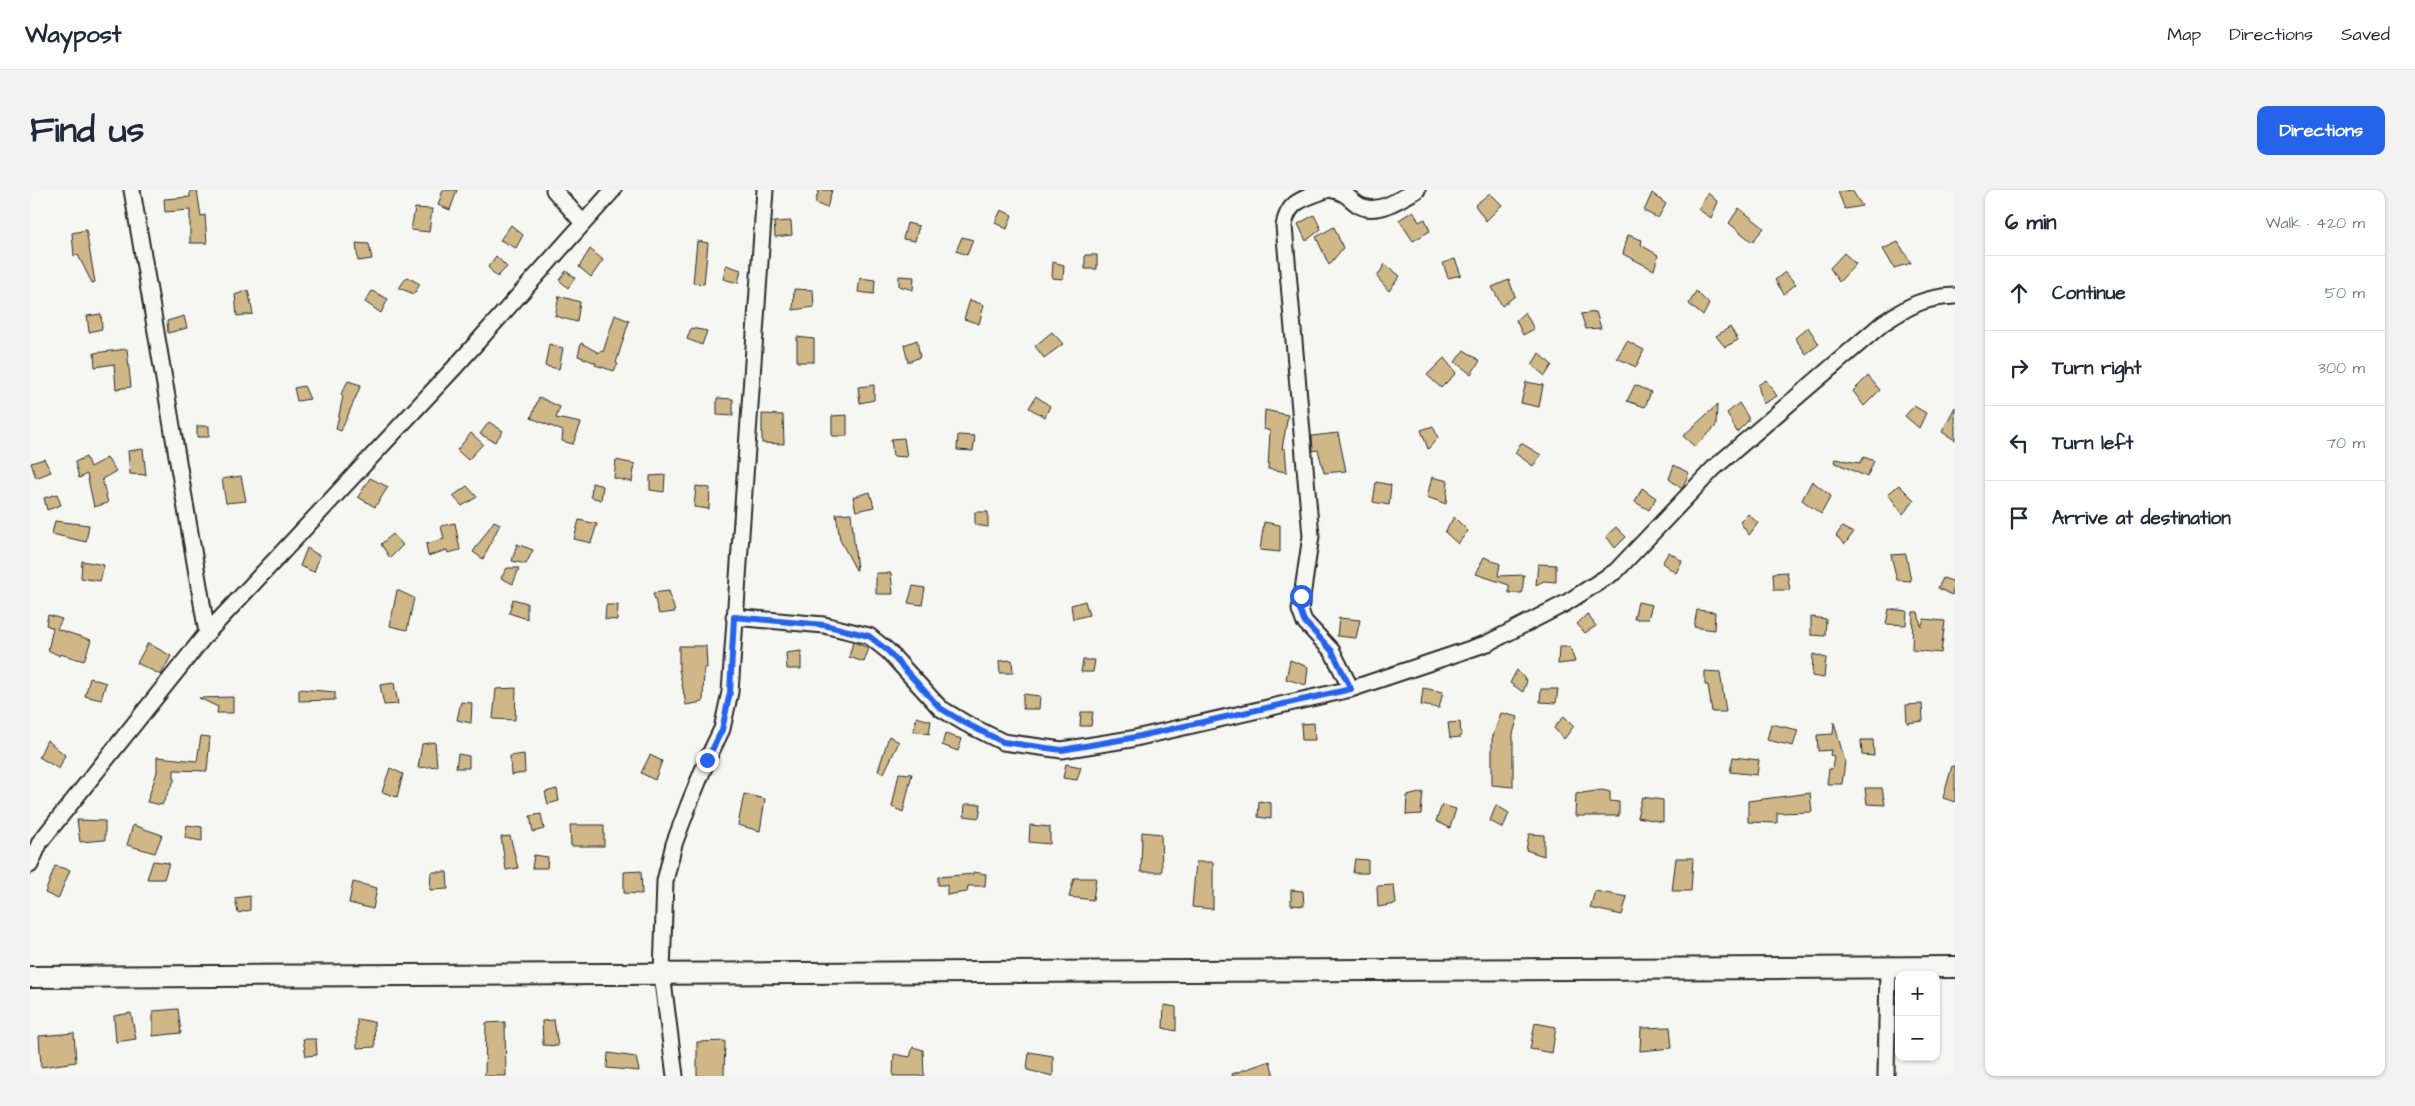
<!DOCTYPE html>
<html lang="en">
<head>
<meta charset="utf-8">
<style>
	:root { --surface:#fff; --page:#f2f2f3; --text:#1f2937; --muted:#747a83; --line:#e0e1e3; --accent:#2563eb }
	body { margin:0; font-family:"Architects Daughter",sans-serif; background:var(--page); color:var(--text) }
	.controls { position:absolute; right:15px; bottom:15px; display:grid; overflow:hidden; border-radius:10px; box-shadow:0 1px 4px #0004 }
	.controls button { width:45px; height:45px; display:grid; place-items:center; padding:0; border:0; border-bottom:1px solid var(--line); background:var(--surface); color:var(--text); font:25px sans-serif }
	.stop { position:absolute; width:15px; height:15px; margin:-11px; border:4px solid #2563eb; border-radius:50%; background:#fff }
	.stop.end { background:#2563eb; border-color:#fff; box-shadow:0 1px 5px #0008 }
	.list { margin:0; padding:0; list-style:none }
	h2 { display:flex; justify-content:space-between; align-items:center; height:65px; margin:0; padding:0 20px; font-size:21px }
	h2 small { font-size:16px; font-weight:400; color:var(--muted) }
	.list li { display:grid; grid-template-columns:32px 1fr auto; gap:15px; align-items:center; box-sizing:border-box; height:75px; padding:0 20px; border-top:1px solid var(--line) }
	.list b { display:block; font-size:19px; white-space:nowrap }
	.list em { font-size:16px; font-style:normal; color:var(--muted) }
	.icon { flex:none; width:28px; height:28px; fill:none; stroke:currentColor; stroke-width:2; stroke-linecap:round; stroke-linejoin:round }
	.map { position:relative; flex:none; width:1925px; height:886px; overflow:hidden; border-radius:10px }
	header { display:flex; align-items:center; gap:30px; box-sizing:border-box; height:70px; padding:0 25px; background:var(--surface); border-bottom:1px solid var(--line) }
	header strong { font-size:24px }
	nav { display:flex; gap:28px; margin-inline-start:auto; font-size:18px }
	.intro { display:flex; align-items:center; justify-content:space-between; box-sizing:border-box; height:120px; padding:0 30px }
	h1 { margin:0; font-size:35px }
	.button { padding:12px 22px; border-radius:10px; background:var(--accent); color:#fff; font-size:18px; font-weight:700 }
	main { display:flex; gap:30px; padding:0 30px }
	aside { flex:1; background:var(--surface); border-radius:10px; box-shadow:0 1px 4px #0004 }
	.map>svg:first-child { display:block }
	.building { fill:#cfb787; stroke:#2b2b2b }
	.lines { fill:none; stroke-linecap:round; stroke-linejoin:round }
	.minor-casing { stroke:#2b2b2b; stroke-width:19 }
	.major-casing { stroke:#2b2b2b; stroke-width:24 }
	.minor { stroke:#f6f6f2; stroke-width:15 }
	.major { stroke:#f6f6f2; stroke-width:20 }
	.route { stroke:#2563eb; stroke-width:6 }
</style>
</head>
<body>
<header>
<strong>Waypost</strong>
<nav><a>Map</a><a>Directions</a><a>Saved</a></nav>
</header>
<div class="intro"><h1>Find us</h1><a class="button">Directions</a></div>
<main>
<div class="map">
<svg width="1925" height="886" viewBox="0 0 1925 886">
	<rect width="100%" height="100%" fill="#f6f6f2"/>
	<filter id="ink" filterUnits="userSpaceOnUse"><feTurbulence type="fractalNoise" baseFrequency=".02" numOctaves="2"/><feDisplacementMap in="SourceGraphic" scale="10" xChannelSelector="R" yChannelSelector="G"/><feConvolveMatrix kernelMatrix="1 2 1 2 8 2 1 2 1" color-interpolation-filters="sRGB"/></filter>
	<g filter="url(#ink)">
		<!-- building -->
		<path class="building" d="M167 0 171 26 175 25 177 53H160V20L135 22 134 9 160 7V1Z
			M413 0H427L420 20 408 15Z
			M789 0H802L797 18 785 13Z
			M1822 0 1832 16 1815 19 1808 2Z
			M1460 3 1472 15 1456 31 1445 15Z
			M1622 3 1636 14 1628 28 1614 21Z
			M1678 3 1688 12 1681 28 1668 19Z
			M385 18 402 19 399 42 381 40Z
			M1709 18 1734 38 1722 52 1699 33Z
			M971 20 982 25 977 39 965 33Z
			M1383 21 1389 32 1395 29 1400 41 1383 51 1369 30Z
			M1284 25 1291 39 1276 51 1268 34Z
			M761 31 762 45 745 47 744 32Z
			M877 33 889 36 885 51 873 49Z
			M481 35 493 45 486 58 470 50Z
			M1304 37 1313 58 1299 75 1286 47Z
			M56 40 65 92 62 93 48 65 44 66 42 43Z
			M1598 45 1612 50 1611 55 1628 65 1624 80 1593 64Z
			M932 47 943 50 937 65 926 61Z
			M667 51 678 53 674 94 663 93Z
			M1868 52 1881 73 1864 78 1853 59Z
			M326 53 339 54 342 69 328 71Z
			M560 59 573 70 561 87 549 77Z
			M1814 63 1826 74 1809 92 1800 78Z
			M1055 65H1067V79H1055Z
			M466 66 477 77 467 87 458 77Z
			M1425 69 1431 85 1418 88 1413 73Z
			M1023 72 1034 75 1033 89 1022 88Z
			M1355 74 1370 86 1359 101 1347 87Z
			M696 75 711 80 708 93 693 89Z
			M536 81 545 88 538 98 529 90Z
			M1755 82 1766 94 1754 104 1745 90Z
			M869 86 884 87 883 100 869 96Z
			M377 87 390 94 384 104 369 98Z
			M830 88 845 90 844 104 828 102Z
			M1479 90 1485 106 1472 116 1462 97Z
			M764 99 783 100 784 117 763 120Z
			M218 100 223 124 207 126 205 105Z
			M342 101 358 109 351 123 335 112Z
			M1666 101 1679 114 1673 126 1659 114Z
			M529 106 550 112 547 132 525 126Z
			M940 110 954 115 949 134 934 129Z
			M1495 122 1504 139 1493 145 1486 130Z
			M1566 122 1571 138 1556 139 1551 124Z
			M71 124 72 139 59 142 57 126Z
			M585 125 599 131 586 173 588 174 584 181 565 175 566 173 548 166 551 153 569 163 570 161 573 162Z
			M154 126 157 138 138 143 137 131Z
			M1700 137 1708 150 1695 157 1686 146Z
			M1778 137 1789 154 1776 164 1765 148Z
			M661 138 677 141 672 155 657 149Z
			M1022 142 1033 154 1014 168 1005 156Z
			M767 147 784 149V172H767Z
			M887 150 890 167 878 172 874 155Z
			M1597 151 1614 160 1606 177 1587 168Z
			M519 154 533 158 529 179 515 176Z
			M97 159 101 197 86 199 84 174 65 177 64 163Z
			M1434 160 1450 171 1441 184 1425 172Z
			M1509 163 1522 175 1515 186 1502 175Z
			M1414 168 1426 183 1411 198 1397 185Z
			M1838 186 1850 200 1834 216 1823 201Z
			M1736 190 1747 206 1733 214 1728 195Z
			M318 191 331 195 311 241 306 239 313 206 311 204Z
			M1496 192 1513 195 1509 217 1491 213Z
			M844 195V210L830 213 828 197Z
			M1605 195 1621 202 1615 217 1597 211Z
			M274 196 280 209 267 211 264 198Z
			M1006 206 1020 216 1015 227 999 218Z
			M509 207 530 217 526 228 551 233 543 254 532 251 533 241 501 228Z
			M687 208 703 209V226L687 225Z
			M1709 213 1718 227V231L1707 242 1697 223Z
			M1687 215 1686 236 1665 257 1653 246Z
			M1884 216 1896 223 1889 238 1875 226Z
			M1925 217V250L1912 242Z
			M1235 220 1258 225 1252 259H1255L1257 282 1238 279 1240 241 1234 239Z
			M732 224 753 225 754 254 732 253Z
			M817 225V246H802V226Z
			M459 232 473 241 465 252 450 244Z
			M167 236H179V247H167Z
			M1403 236 1408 248 1398 259 1391 240Z
			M441 243 453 254 438 270 427 260Z
			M1308 243 1316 281 1294 283 1288 260 1283 261 1282 246Z
			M928 245 945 246 943 261 927 260Z
			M874 248 877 267 863 266 861 249Z
			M1491 253 1511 265 1503 276 1485 263Z
			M113 259 116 285 100 284 98 261Z
			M56 267 60 277 77 268 86 281 72 289 78 313 64 317 57 284 49 288 45 272Z
			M1834 267 1844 271 1837 287 1804 272 1805 269 1830 273Z
			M14 269 21 282 6 288 1 273Z
			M586 270 605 274 602 292 584 288Z
			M1644 275 1659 283 1652 299 1639 289Z
			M635 285 634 302 620 300V286Z
			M211 286 216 311 196 313 192 289Z
			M1402 287 1418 291 1416 314 1397 307Z
			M340 288 358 297 345 317 328 307Z
			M1782 291 1801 306 1791 324 1772 310Z
			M1346 292 1361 295 1359 315 1343 312Z
			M562 293 573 296 571 310 561 307Z
			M1869 295 1884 310 1873 324 1858 304Z
			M437 296 447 307 432 316 423 306Z
			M666 296 680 298 679 319 664 317Z
			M1612 298 1626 308 1619 320 1605 312Z
			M840 302 844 317 826 321 823 307Z
			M27 304 31 315 17 320 14 308Z
			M945 322H958V337L945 335Z
			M821 323 827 380H826L810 350 806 324Z
			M1718 324 1728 333 1719 345 1710 332Z
			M1424 327 1438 341 1428 354 1415 342Z
			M549 330 567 334 561 353 544 349Z
			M25 331 59 335 56 352 22 344Z
			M464 331 470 334 453 369 443 362Z
			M1234 332 1250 335V362L1230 360Z
			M425 333 430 360 418 363 417 360 398 366 396 354 414 349 411 336Z
			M1586 337 1596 347 1585 358 1576 346Z
			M1812 337 1823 343 1815 354 1806 346Z
			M363 344 373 355 360 368 351 354Z
			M487 354 503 360 496 374 482 371Z
			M277 358 290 366 284 382 270 376Z
			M1639 362 1652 371 1646 383 1632 373Z
			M1876 364 1881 391 1867 390 1861 365Z
			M1454 367 1470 374 1468 386 1494 385 1492 403H1479V395L1446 384Z
			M52 371 74 375 70 391 51 388Z
			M1508 374 1526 375V392L1514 391 1506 395Z
			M477 378H489L483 394 471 388Z
			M1757 382 1760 400H1744L1743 383Z
			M846 383H861L863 404H846Z
			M1913 388 1925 392 1922 405 1908 398Z
			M883 396 895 398 892 415 878 413Z
			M367 400 384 408 377 440 360 436Z
			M639 401 645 422 629 424 623 403Z
			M483 409 497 413V429L479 423Z
			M1055 411 1059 425 1043 429 1041 415Z
			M1608 412 1622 415 1618 429H1604Z
			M576 415H588L587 430 575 429Z
			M1859 419 1877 421 1876 435 1856 434Z
			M1667 420 1685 422 1684 440 1664 437Z
			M1883 422H1888L1891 437 1894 429 1915 431 1911 463 1882 460Z
			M1557 424 1566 436 1555 443 1547 434Z
			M18 425 32 429 27 439 61 450 54 471 30 464V466L18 460 23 438 16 435Z
			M1781 427 1796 429 1795 446 1781 445Z
			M1309 428 1330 430 1326 448 1307 446Z
			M823 452 839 458 834 472 819 467Z
			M118 453 141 466 131 485 107 473Z
			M649 456H676L677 478H674L673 512 656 515 649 479Z
			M1529 457H1540L1545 472 1528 474Z
			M771 461V479H757L756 463Z
			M1783 464 1796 468 1794 488 1782 486Z
			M982 470 983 483H970L969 471Z
			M1053 470H1065L1063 482H1051Z
			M1260 470 1278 477 1276 495 1256 489Z
			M1487 480 1497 491 1493 502 1480 493Z
			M1675 481 1690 482 1696 522H1682L1678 495H1675Z
			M60 488 76 493 71 510 55 506Z
			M364 493 368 514 354 515 350 495Z
			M486 498 485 530 463 529 466 499Z
			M1393 498 1413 502 1409 518 1391 515Z
			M269 499 305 502V510L269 511Z
			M1511 499H1528L1526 513 1510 512Z
			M993 504 1010 506 1009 519H993Z
			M203 507V523H187L188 517 169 508Z
			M431 512 442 513 441 533 427 530Z
			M1892 514 1893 531 1877 533 1876 515Z
			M1051 522H1063L1061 536H1050Z
			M1471 523 1488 527 1483 544V597L1462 595V549Z
			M1534 526 1544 536 1534 549 1524 538Z
			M886 527 901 531 899 544 884 541Z
			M1430 532 1431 547 1420 548 1418 533Z
			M1804 532 1815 572 1812 594H1797L1799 579H1802L1804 566 1800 565 1801 560 1788 561 1787 545 1803 544Z
			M1284 533 1285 550H1272L1271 534Z
			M1741 534 1768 540 1763 556 1737 550Z
			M915 544 932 549 928 561 912 555Z
			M171 546 180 547 177 581 144 580V591L132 615 117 612 127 582V567L167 571Z
			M859 546 869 552 854 583 848 581Z
			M17 550 35 565 29 579 9 567Z
			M1831 550H1843L1844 566 1832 565Z
			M405 552 407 576 388 578 392 554Z
			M428 564 439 566V578H426Z
			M494 564 495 583 481 585 480 566Z
			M620 565 632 571 625 590 611 583Z
			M1703 567 1729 570 1727 585 1700 582Z
			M1036 574 1051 577 1047 590 1033 588Z
			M1922 576H1925V612L1913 608Z
			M360 578 373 584 367 607 352 602Z
			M869 583 882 584 873 622 862 617Z
			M1835 598H1852L1855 615 1837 614Z
			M527 599 529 611 518 614 515 602Z
			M1572 600 1580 602V611L1589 612V626H1545L1546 604Z
			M1393 602 1391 624 1376 625 1377 606Z
			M1780 603 1782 622 1747 623V633L1718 632V611Z
			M714 604 735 609 730 641 708 635Z
			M1612 607 1633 610V632L1607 627Z
			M1229 611 1241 613V629L1228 627Z
			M935 614H951L949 628 934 626Z
			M1412 615 1426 619 1420 638 1406 631Z
			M1466 615 1479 623 1473 638 1460 631Z
			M511 624 514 639 503 642 500 626Z
			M47 630 75 631V650L50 652Z
			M103 635 132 645 125 663 97 655Z
			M157 635 172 637V651L155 648Z
			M540 635H574V656H541Z
			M1000 635 1020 637V654L999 652Z
			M1112 642 1131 644 1132 682H1111Z
			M1499 644 1514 645V666L1496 660Z
			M480 646 488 678 476 680 471 647Z
			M504 665 518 667 517 678H502Z
			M1646 668H1663L1661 701H1642Z
			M1325 669 1338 670V683H1323Z
			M123 671 139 673 134 689H117Z
			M1166 672H1183V719L1162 717Z
			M25 676 40 680 28 709 15 703Z
			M611 681 612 704 594 703V682Z
			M401 682H417L418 699 400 700Z
			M943 682 956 684 955 696H938L937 702 917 705V695H908V687L943 684Z
			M1044 688H1066L1063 710 1039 707Z
			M323 692 347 698 343 719 319 713Z
			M1364 695 1366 714 1348 717 1347 696Z
			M1261 700 1273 701 1274 716 1261 715Z
			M1565 701 1597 707 1592 725 1560 718Z
			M220 706V720L208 723 205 708Z
			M1134 815 1146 817V841L1133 838Z
			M148 819 151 843 123 846V821Z
			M101 823 106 849 86 852 84 826Z
			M327 829 344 832 345 857 327 858Z
			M524 830 528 856 513 855 512 831Z
			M475 832 476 886H455L456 833Z
			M1505 833 1526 837 1522 863 1500 859Z
			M1640 837 1642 858 1610 861 1611 838Z
			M44 843 46 872 11 877 9 846Z
			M273 849H286L287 865 276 866Z
			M695 851 694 886H667V852Z
			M883 857 893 860 894 886H863L864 864 880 867Z
			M999 862 1023 866V886L997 880Z
			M578 863 606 867 609 881 577 878Z
			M1240 871 1244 886H1202V884Z"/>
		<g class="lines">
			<!-- minor casing -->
			<g class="minor-casing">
				<path id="minor" d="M102 0 177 443
					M524 0 553 33
					M1296 0C1274 9 1258 10 1254 36L1281 346 1270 420 1274 431 1302 461 1321 499
					M1303 0C1317 3 1317 7 1327 14 1346 27 1369 9 1387 0
					M704 427 794 435 839 446 858 461 910 518 935 533 973 552 1032 560 1101 549 1321 499 1458 453 1536 413 1586 381 1684 278 1853 133C1879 116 1894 107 1925 106
					M0 675 10 652 177 443 425 177 583 0
					M645 886 632 784 635 691 644 654 659 614 677 570 692 539 700 502 735 0
					M1856 886 1858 778"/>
			</g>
			<!-- major casing -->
			<g class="major-casing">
				<path id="major" d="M0 787 1925 777"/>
			</g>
			<!-- minor -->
			<use href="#minor" class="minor"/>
			<!-- major -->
			<use href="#major" class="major"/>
		</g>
	</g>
	<g class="lines" filter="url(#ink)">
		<!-- route -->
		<path class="route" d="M677 570 692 540 700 502 704 427 794 435 839 446 858 461 910 518 935 533 973 552 1032 560 1101 548 1321 499 1302 461 1274 431 1270 420 1271 406"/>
	</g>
</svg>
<div class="controls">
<button>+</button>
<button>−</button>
</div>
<div class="stop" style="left:1271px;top:406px"></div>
<div class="stop end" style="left:677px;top:570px"></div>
</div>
<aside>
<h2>6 min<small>Walk · 420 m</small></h2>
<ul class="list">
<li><svg class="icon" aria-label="ahead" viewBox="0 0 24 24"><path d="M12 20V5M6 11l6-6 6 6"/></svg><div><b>Continue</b></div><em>50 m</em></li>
<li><svg class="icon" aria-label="right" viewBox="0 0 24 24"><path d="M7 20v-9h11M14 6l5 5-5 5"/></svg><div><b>Turn right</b></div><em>300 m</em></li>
<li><svg class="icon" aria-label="left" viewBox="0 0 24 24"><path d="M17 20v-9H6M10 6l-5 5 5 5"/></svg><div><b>Turn left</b></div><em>70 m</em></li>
<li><svg class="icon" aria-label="arrive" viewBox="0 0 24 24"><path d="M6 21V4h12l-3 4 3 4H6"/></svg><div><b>Arrive at destination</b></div></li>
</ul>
</aside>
</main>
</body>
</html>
